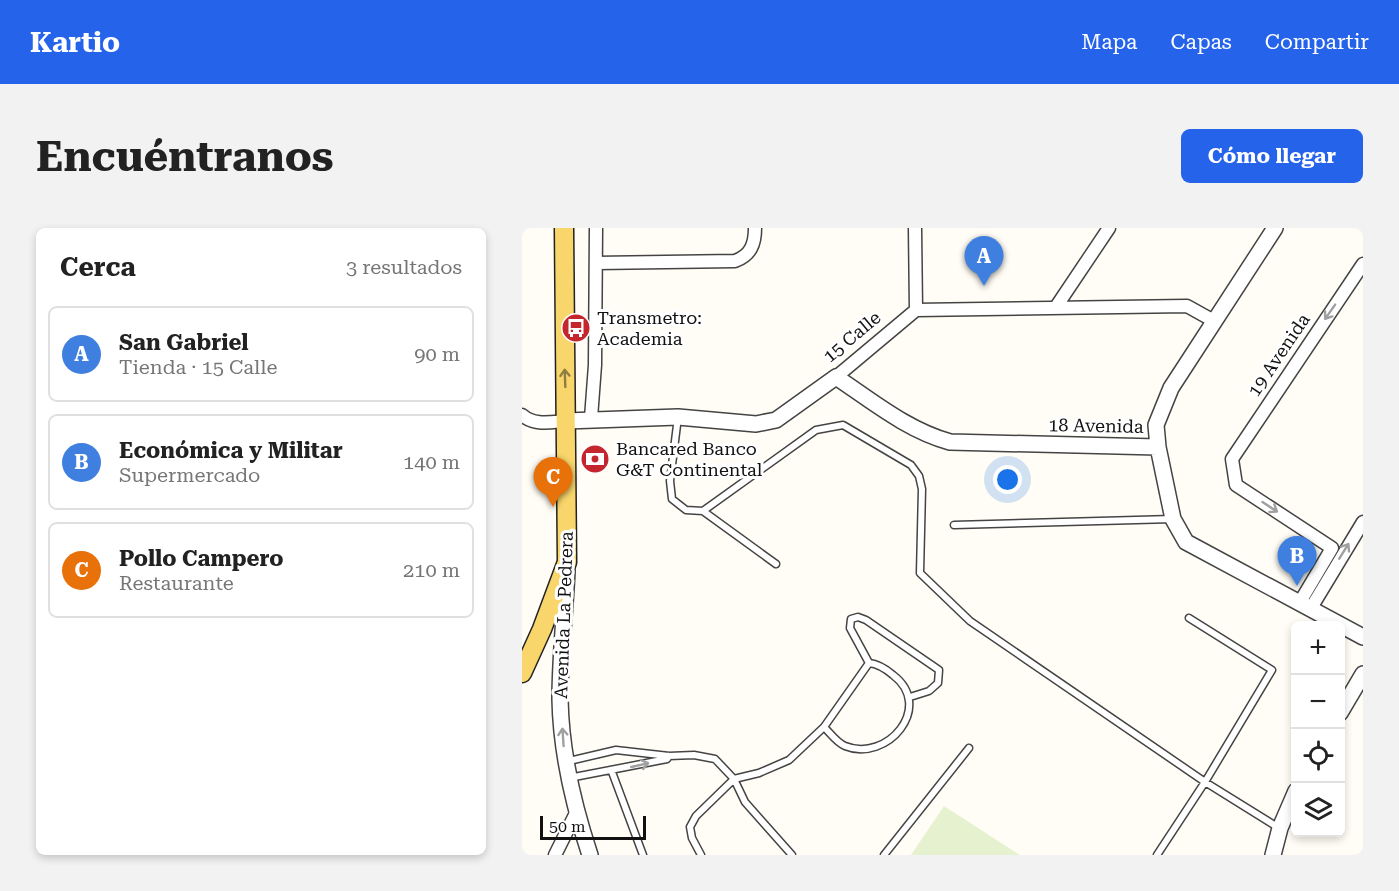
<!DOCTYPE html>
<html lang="es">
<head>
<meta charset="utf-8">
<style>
	:root { --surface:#fff; --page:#f2f2f2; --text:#222; --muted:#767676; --line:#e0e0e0; --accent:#2563eb }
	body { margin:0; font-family:"Roboto Serif",serif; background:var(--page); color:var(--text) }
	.controls { position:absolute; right:18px; bottom:18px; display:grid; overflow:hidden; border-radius:9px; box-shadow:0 3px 9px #0003 }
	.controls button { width:54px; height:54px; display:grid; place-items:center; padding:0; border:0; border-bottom:2px solid var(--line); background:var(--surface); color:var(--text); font:30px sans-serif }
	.scale { position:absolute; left:18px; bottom:15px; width:106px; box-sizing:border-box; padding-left:6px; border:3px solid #111; border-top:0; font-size:16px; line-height:21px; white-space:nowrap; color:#111; -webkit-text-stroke:4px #fff; paint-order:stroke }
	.you { position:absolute; left:486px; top:252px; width:21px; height:21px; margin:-15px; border:4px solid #fff; border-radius:50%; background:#1a73e8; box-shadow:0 0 0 9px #1a73e833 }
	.badge { display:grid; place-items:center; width:39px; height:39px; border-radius:50%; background:var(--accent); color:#fff; font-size:20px; font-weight:700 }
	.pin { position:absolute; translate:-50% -50px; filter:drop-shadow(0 2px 3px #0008) }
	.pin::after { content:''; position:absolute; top:32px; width:21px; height:18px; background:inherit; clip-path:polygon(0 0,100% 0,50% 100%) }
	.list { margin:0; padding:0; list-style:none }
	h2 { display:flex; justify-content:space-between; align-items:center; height:78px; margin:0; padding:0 24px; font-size:26px }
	h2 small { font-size:20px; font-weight:400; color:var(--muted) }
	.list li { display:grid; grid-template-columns:39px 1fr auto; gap:18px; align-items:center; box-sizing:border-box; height:96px; margin:0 12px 12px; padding:0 12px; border:2px solid var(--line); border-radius:9px }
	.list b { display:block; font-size:22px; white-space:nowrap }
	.list p { margin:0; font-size:20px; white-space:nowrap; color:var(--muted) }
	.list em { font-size:20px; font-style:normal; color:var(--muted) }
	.icon { flex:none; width:33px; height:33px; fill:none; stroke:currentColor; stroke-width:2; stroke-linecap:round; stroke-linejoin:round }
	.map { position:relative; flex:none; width:841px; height:627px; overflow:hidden; border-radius:9px }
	header { display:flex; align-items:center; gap:36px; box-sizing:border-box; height:84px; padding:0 30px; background:var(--accent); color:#fff }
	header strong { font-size:28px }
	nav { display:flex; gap:33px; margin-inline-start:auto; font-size:21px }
	.intro { display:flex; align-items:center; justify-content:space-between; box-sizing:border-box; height:144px; padding:0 36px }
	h1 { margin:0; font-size:42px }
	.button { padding:15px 27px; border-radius:9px; background:var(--accent); color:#fff; font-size:21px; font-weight:700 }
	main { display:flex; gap:36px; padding:0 36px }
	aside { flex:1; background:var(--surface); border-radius:9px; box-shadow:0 3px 9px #0003 }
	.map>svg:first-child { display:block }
	.pitch { fill:#e6f2cf }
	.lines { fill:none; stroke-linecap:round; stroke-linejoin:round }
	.service-casing { stroke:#444; stroke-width:9 }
	.minor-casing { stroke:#444; stroke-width:15 }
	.tertiary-casing { stroke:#444; stroke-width:18 }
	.primary-casing { stroke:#222; stroke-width:21 }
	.service { stroke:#fff; stroke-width:6 }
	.minor { stroke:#fff; stroke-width:12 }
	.tertiary { stroke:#fff; stroke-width:15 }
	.primary { stroke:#f9d66b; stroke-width:18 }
	.oneway { stroke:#a0a0a0 }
	.oneway2 { stroke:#917d42 }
	.labels { text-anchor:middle; stroke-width:6; stroke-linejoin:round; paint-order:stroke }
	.poi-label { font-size:18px; fill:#111; stroke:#fff; text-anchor:start }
	.street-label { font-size:18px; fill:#111; stroke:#fff }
</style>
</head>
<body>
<header>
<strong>Kartio</strong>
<nav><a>Mapa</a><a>Capas</a><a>Compartir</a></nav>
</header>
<div class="intro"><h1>Encuéntranos</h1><a class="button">Cómo llegar</a></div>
<main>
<aside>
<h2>Cerca<small>3 resultados</small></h2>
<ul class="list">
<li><span class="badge" style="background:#3f7fe0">A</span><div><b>San Gabriel</b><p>Tienda · 15 Calle</p></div><em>90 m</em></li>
<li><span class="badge" style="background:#3f7fe0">B</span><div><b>Económica y Militar</b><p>Supermercado</p></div><em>140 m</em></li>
<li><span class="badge" style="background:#e8710a">C</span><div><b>Pollo Campero</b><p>Restaurante</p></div><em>210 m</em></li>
</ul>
</aside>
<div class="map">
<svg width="841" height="627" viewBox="0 0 841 627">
	<rect width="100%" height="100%" fill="#fffdf5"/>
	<!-- pitch -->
	<path class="pitch" d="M422 578 498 627H389Z"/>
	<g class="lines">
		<!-- service casing -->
		<g class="service-casing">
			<path id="service" d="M156 189 148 253 150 271 164 282 181 283 294 202 321 197 389 237 397 248 400 261 398 345 448 393 683 554 757 600
				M181 283 254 336
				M432 297 651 291
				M347 435 328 400 329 391 336 389 344 392 417 442 416 455 407 463 388 469
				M43 534 94 522 147 528 172 527 193 531 212 551 223 574 270 627
				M90 544 121 627
				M47 550 145 531 147 528
				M179 627 170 610 168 599 174 588 212 551 237 545 267 532 302 499 347 435C357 436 364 441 371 447 413 479 365 535 323 518 315 515 308 505 302 499
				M362 627 447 520
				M635 627 683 554 750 442 667 390"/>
		</g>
		<!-- minor casing -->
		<g class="minor-casing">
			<path id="minor" d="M393 0 394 82
				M74 35 213 33C229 27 233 16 233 0
				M534 79 587 0
				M314 149 394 82 665 78 692 93
				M0 187C12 198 29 194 44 193
				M69 190 73 137 74 0
				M778 374 810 320 714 257 710 231 841 36
				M789 380 841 294
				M33 627 54 585"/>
		</g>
		<!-- tertiary casing -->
		<g class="tertiary-casing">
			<path id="tertiary" d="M753 0 649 160 634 197 636 219 651 291 664 314 841 409
				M44 193 156 189 234 196 254 192 314 149C350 173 385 202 428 214L636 219
				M45 343C43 385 38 428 38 471 39 525 51 576 68 627
				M818 485 841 446
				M751 627 758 600 774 563"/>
		</g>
		<!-- primary casing -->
		<g class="primary-casing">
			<path id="primary" d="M0 445 20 401 45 334 42 0"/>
		</g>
		<!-- service -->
		<use href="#service" class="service"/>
		<!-- minor -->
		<use href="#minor" class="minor"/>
		<!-- tertiary -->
		<use href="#tertiary" class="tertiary"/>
		<!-- primary -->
		<use href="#primary" class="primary"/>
	</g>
	<!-- one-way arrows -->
	<defs><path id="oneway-shaft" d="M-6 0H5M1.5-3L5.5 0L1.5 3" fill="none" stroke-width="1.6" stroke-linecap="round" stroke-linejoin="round" transform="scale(1.5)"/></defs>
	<g class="oneway">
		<use href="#oneway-shaft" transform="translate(808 84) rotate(125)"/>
		<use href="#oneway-shaft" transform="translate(748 279) rotate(33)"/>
		<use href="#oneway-shaft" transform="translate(822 323) rotate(-58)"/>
		<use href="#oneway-shaft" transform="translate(41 509) rotate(-94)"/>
		<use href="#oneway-shaft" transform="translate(118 537) rotate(-13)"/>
	</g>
	<use class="oneway2" href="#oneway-shaft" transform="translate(43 150) rotate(-92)"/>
	<!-- icons -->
	<defs>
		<g id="bus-disc" transform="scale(1.5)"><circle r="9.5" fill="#c4262e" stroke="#fff"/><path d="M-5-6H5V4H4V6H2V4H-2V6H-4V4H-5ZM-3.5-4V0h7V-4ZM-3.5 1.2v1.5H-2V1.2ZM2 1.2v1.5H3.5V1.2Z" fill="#fff"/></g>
		<g id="bank-disc" transform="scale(1.5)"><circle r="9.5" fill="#c4262e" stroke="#fff"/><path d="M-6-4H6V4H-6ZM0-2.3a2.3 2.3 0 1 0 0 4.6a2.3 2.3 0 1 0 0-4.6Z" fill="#fff"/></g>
	</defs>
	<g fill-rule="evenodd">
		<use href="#bus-disc" x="54" y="100"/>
		<use href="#bank-disc" x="73" y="231"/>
	</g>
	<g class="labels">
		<!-- poi labels -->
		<g class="poi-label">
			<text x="75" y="96">Transmetro:<tspan x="75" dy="21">Academia</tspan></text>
			<text x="94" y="227">Bancared Banco<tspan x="94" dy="21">G&amp;T Continental</tspan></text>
		</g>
		<!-- street labels -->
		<g class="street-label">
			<text transform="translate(330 109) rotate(-40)" y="6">15 Calle</text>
			<text transform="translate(757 127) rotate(-56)" y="6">19 Avenida</text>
			<text transform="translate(574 198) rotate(1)" y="6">18 Avenida</text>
			<text transform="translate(42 387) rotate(-88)" y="6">Avenida La Pedrera</text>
		</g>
	</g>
</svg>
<div class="controls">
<button>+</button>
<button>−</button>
<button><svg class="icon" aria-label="locate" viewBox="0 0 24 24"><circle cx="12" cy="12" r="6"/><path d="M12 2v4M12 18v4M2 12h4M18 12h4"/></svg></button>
<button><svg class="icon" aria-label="layers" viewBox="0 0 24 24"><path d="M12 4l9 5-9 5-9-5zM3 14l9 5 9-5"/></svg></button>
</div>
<div class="scale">50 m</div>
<div class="you"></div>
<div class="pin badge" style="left:462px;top:58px;background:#3f7fe0">A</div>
<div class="pin badge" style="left:775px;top:358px;background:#3f7fe0">B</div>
<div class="pin badge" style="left:31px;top:279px;background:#e8710a">C</div>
</div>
</main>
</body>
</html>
